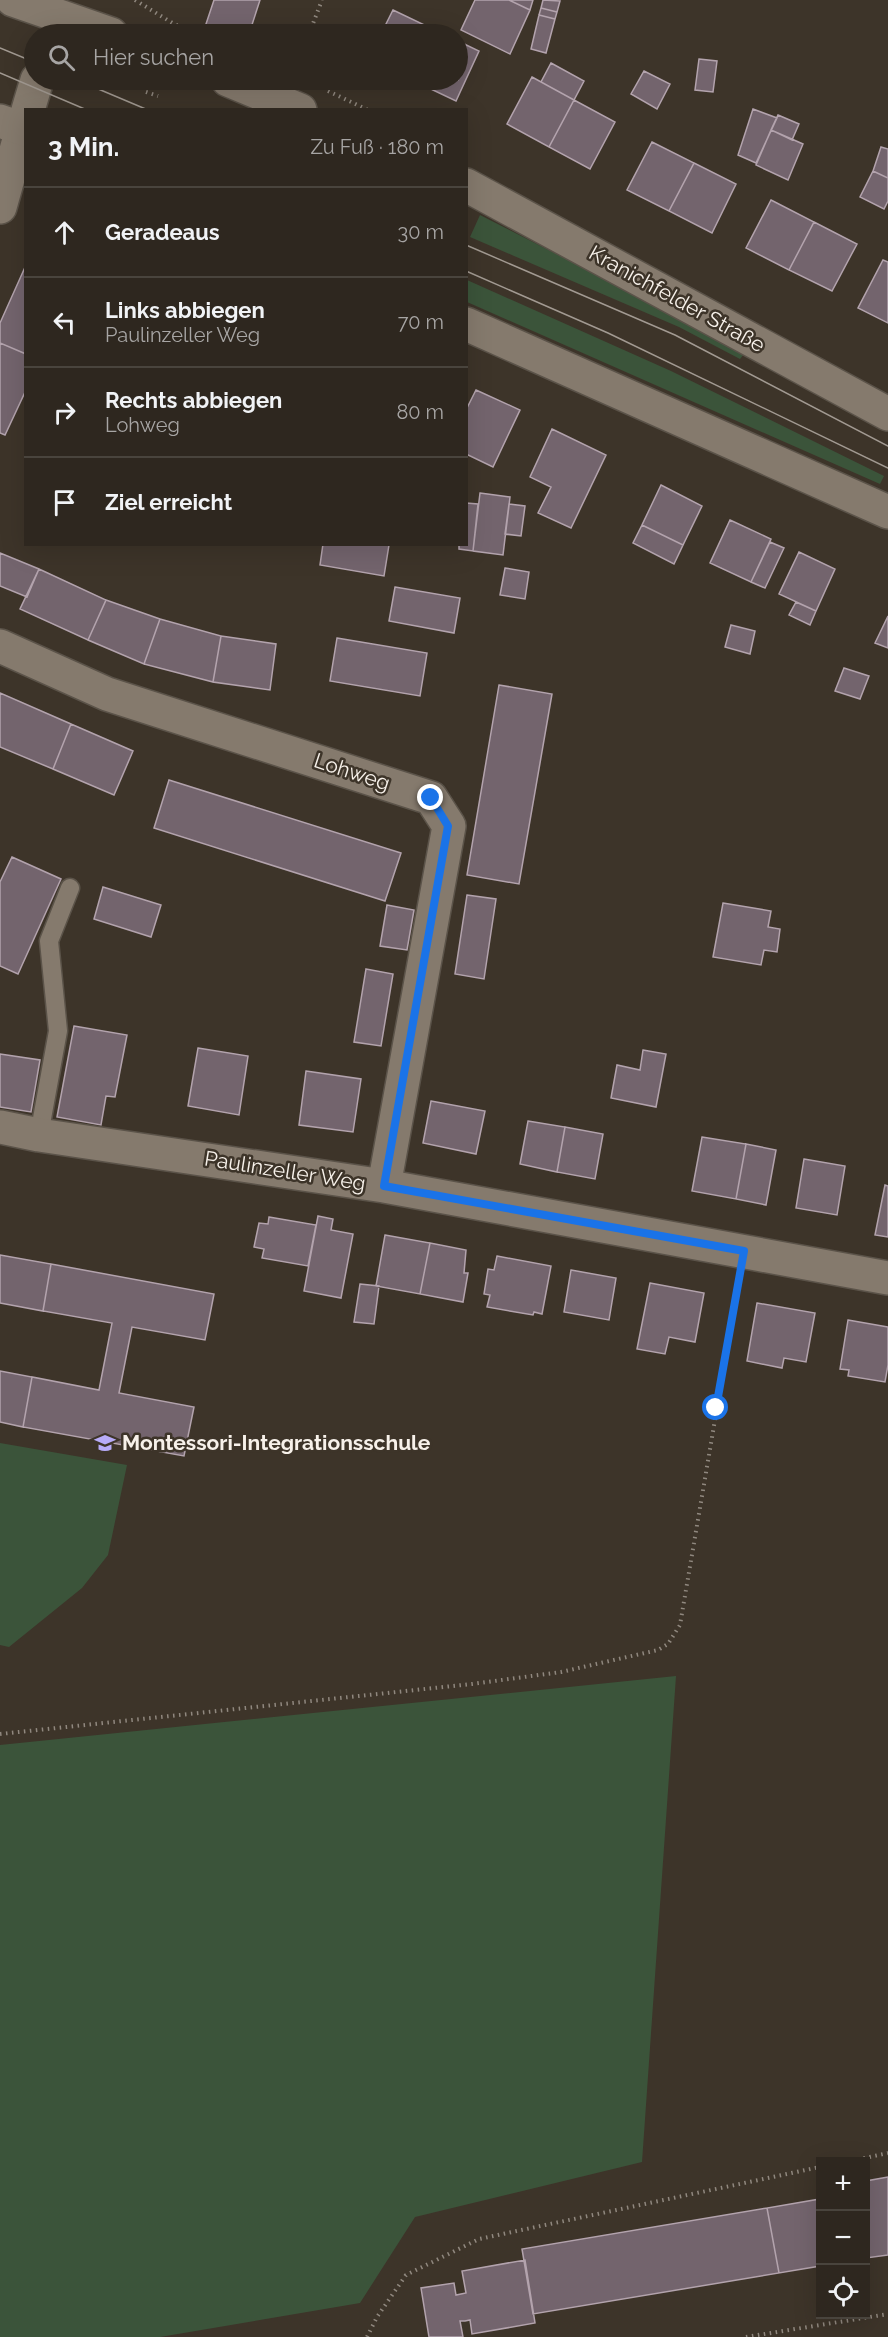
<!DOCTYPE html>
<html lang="de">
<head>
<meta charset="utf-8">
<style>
	:root { --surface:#2e271f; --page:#3a332c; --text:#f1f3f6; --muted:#a7a5a4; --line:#49443d }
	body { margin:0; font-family:Raleway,sans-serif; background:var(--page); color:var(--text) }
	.controls { position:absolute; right:18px; bottom:18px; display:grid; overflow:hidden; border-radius:0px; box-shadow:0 6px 24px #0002 }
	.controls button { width:54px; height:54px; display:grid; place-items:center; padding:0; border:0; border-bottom:2px solid var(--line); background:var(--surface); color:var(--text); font:30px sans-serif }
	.stop { position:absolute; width:18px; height:18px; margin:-14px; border:4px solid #1a73e8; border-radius:50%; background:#fff }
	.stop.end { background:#1a73e8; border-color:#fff; box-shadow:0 2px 6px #0008 }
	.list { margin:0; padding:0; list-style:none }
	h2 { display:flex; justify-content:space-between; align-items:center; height:78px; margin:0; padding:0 24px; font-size:26px }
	h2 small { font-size:20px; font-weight:400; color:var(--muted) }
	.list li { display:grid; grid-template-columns:39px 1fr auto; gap:18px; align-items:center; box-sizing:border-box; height:90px; padding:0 24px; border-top:2px solid var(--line) }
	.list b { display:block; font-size:22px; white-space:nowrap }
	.list p { margin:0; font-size:20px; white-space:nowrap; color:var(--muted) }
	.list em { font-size:20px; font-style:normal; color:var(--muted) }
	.icon { flex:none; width:33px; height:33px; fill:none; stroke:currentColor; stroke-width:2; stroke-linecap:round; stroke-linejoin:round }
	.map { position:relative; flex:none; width:888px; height:2337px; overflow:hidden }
	.search { position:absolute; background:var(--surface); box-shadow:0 6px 24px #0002; left:24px; top:24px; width:444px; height:66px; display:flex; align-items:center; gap:15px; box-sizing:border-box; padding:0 21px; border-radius:33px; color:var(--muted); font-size:22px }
	.panel { position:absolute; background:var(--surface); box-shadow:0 6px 24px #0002; left:24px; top:108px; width:444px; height:438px; border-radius:0px }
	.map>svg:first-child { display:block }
	.green { fill:#3b543a }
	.building { fill:#73646d; stroke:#b3a3ad; stroke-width:1.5 }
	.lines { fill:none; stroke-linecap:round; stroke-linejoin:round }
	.lane-casing { stroke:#5b5349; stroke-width:21 }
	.street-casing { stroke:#5b5349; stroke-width:36 }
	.secondary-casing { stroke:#5b5349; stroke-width:36 }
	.path { stroke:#90887f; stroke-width:4; stroke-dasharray:1.5 4.5; stroke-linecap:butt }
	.lane { stroke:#857a6d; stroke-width:18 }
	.street { stroke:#857a6d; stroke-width:33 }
	.secondary { stroke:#857a6d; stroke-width:33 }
	.tram { stroke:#a29a92; stroke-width:1.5 }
	.route { stroke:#1a73e8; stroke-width:8 }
	.labels { text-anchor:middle; stroke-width:5; stroke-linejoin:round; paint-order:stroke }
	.street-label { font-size:21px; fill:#f7f1ea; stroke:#3d3429 }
	.poi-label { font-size:21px; font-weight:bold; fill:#f7f1ea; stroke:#3d3429; text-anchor:start }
</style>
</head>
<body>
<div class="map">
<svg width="888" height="2337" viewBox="0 0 888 2337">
	<rect width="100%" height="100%" fill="#3d3429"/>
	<!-- green -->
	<path class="green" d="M480 215 627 290 744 354 740 359 679 327 470 237Z
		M467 280 671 371 884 476 880 484 467 302Z
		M0 1443 127 1465 108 1555 82 1588 9 1647 0 1645Z
		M676 1676 642 2162 415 2217 360 2303 160 2337H0V1745Z"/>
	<!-- building -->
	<path class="building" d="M214 0H260L249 34H217L204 30Z
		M475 0H509L530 10 510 54 461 30Z
		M509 0H533L530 10Z
		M543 0 560 1 557 12 541 8Z
		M541 8 557 12 555 19 539 15Z
		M393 10 435 30 433 34H381Z
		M539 15 555 19 546 53 531 49Z
		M458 41 479 51 456 101 412 80H458Z
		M699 59 717 61 713 92 695 90Z
		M551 63 584 81 574 100 541 82Z
		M644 71 670 84 657 109 631 94Z
		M532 77 574 100 549 147 507 124Z
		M574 100 615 122 590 169 549 147Z
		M753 109 777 118 756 163 738 155Z
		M778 115 799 124 792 140 771 130Z
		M771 130 803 144 788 180 756 165Z
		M652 142 694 163 669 211 627 190Z
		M881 147 888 149V178L873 171Z
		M694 163 736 184 712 233 669 211Z
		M873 171 888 178V201L884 209 860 197Z
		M771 200 814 222 789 270 746 248Z
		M814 222 857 244 832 291 789 270Z
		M883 260 888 262V323L858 308Z
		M26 265V354L0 343V323Z
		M0 343 26 354V390L5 435 0 433Z
		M476 390 520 410 493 467 466 454V410Z
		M552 429 606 455 571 528 538 513 551 487 530 477Z
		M661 485 702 506 683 545 642 525Z
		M480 493 510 497 503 555 473 551Z
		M466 503 478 504 473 551 459 549V544H466Z
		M509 504 525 506 521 536 505 534Z
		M730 520 771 539 751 582 710 563Z
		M642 525 683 545 674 564 633 543Z
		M770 542 784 548 765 588 751 582Z
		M323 544 389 545 384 576 320 565Z
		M799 552 835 569 816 611 779 594Z
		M0 553 39 569 27 597 0 586Z
		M505 568 529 572 525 599 500 595Z
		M39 569 106 600 88 640 20 609Z
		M395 587 460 598 454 633 389 621Z
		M106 600 160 619 144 664 88 640Z
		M796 602 816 611 810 625 789 615Z
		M888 616V648L875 643Z
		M160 619 221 636 213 682 144 664Z
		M731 625 755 631 750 654 725 647Z
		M221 636 276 644 270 690 213 682Z
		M337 638 427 653 420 696 330 681Z
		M844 668 869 676 860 699 835 691Z
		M499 685 552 694 519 884 467 875Z
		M0 693 71 724 53 769 0 747Z
		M71 724 133 751 114 795 53 769Z
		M169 780 401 853 385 901 154 828Z
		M12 857 61 879 18 974 0 966V882Z
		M103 887 161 905 151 937 94 919Z
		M467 895 496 899 484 979 455 974Z
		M723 903 771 911 768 927 780 929 777 952 764 950 761 965 713 957Z
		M387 905 414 910 407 950 380 946Z
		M366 969 393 974 381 1046 354 1042Z
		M74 1026 127 1035 115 1097 106 1096 101 1125 57 1117Z
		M198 1048 248 1056 239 1115 188 1106Z
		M643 1050 666 1054 656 1107 611 1098 617 1065 640 1070Z
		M0 1054 40 1060 31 1112 0 1107Z
		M306 1071 361 1079 353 1132 299 1125Z
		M431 1101 485 1111 476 1154 423 1143Z
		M528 1121 565 1127 557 1172 520 1164Z
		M565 1127 603 1134 595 1179 557 1172Z
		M702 1137 746 1144 736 1199 692 1191Z
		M746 1144 776 1150 766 1205 736 1199Z
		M804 1159 845 1166 837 1215 796 1208Z
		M885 1185 888 1186V1237L875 1235Z
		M318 1216 333 1219 331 1230 353 1234 341 1298 304 1291Z
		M269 1217 316 1225 308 1266 262 1258 264 1249 254 1247 259 1223 268 1224Z
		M385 1235 430 1243 420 1294 376 1286Z
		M430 1243 466 1250 464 1273H468L463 1302 420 1294Z
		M0 1255 51 1264 43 1311 0 1303Z
		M497 1256 551 1266 542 1314 534 1312 533 1315 487 1307 490 1295 484 1294 488 1269 494 1270Z
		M51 1264 214 1294 205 1340 132 1327 119 1393 194 1407 184 1456 23 1427 32 1377 99 1390 112 1323 43 1311Z
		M571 1270 616 1278 609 1320 564 1312Z
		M650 1283 704 1293 695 1342 669 1337 665 1354 637 1349Z
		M360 1284 379 1286 374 1324 354 1322Z
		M757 1303 815 1313 806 1362 784 1358 782 1368 747 1361Z
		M848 1320 888 1327V1365L885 1382 848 1376 849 1370 840 1369Z
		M0 1371 32 1377 23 1427 0 1422Z
		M888 2177V2255L866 2258V2181Z
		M820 2199V2266L779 2273 767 2208Z
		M767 2208 779 2273 533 2314 522 2249Z
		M525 2260 535 2323 472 2334 470 2320 465 2321H460L463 2337H429L421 2288 454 2283 456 2295 466 2293 462 2271Z"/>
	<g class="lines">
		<!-- lane casing -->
		<g class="lane-casing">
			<path id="lane" d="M39 1135 58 1031 49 941 70 888"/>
		</g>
		<!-- street casing -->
		<g class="street-casing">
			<path id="street" d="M0 207 22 129
				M0 646 107 694 431 798 449 826 384 1186
				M0 1127 39 1135 384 1186 888 1278"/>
		</g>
		<!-- secondary casing -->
		<g class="secondary-casing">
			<path id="secondary" d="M13 0 111 34
				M228 80 300 110
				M28 110 37 80
				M0 121 26 130
				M466 185 888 414
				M466 324 888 512"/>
		</g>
		<!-- path -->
		<path class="path" d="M135 0 174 24 198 34
			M309 34 322 0
			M328 91 368 110
			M146 92 158 96
			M0 1734 472 1684 561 1672 658 1650 668 1644 680 1625 738 1285
			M846 2162 888 2153
			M367 2337 377 2317 406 2275 479 2239 820 2167
			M746 2337 888 2314"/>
		<!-- lane -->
		<use href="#lane" class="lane"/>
		<!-- street -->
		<use href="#street" class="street"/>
		<!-- secondary -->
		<use href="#secondary" class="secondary"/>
		<!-- tram -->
		<path class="tram" d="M0 48 34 62
			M0 73 87 110
			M77 80 148 110
			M466 245 675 335 888 446
			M466 271 608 333 888 468"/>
	</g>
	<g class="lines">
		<!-- route -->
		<path class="route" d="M431 798 448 826 384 1186 744 1251 716 1408"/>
	</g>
	<!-- icons -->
	<defs>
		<g id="school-bare" transform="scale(1.62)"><path d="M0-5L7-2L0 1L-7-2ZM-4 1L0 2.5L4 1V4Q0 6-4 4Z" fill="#b7abf8" stroke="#3d3429" stroke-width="2.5" paint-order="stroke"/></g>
	</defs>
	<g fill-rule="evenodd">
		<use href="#school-bare" x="105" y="1443"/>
	</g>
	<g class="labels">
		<!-- street labels -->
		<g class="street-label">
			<text transform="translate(677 299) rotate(29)" y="7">Kranichfelder Straße</text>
			<text transform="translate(352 772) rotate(18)" y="7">Lohweg</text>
			<text transform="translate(285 1171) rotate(9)" y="7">Paulinzeller Weg</text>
		</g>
		<!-- poi labels -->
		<g class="poi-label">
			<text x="122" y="1450">Montessori-Integrationsschule</text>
		</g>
	</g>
</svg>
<div class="controls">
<button>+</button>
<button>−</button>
<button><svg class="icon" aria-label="locate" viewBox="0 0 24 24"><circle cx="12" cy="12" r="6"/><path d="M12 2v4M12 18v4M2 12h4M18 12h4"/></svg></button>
</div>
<div class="stop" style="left:716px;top:1408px"></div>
<div class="stop end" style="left:431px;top:798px"></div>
<div class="search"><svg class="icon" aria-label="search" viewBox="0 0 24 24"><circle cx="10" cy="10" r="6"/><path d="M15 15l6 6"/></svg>Hier suchen</div>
<section class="panel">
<h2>3 Min.<small>Zu Fuß · 180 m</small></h2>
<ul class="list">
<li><svg class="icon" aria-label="ahead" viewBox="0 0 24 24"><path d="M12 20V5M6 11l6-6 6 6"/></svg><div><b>Geradeaus</b></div><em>30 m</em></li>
<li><svg class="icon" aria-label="left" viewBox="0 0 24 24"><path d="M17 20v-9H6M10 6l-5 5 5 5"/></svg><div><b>Links abbiegen</b><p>Paulinzeller Weg</p></div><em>70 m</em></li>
<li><svg class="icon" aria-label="right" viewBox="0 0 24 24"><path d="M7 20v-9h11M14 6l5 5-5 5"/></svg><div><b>Rechts abbiegen</b><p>Lohweg</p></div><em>80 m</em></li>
<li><svg class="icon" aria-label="arrive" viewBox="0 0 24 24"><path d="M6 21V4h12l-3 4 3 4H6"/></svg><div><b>Ziel erreicht</b></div></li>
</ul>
</section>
</div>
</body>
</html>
